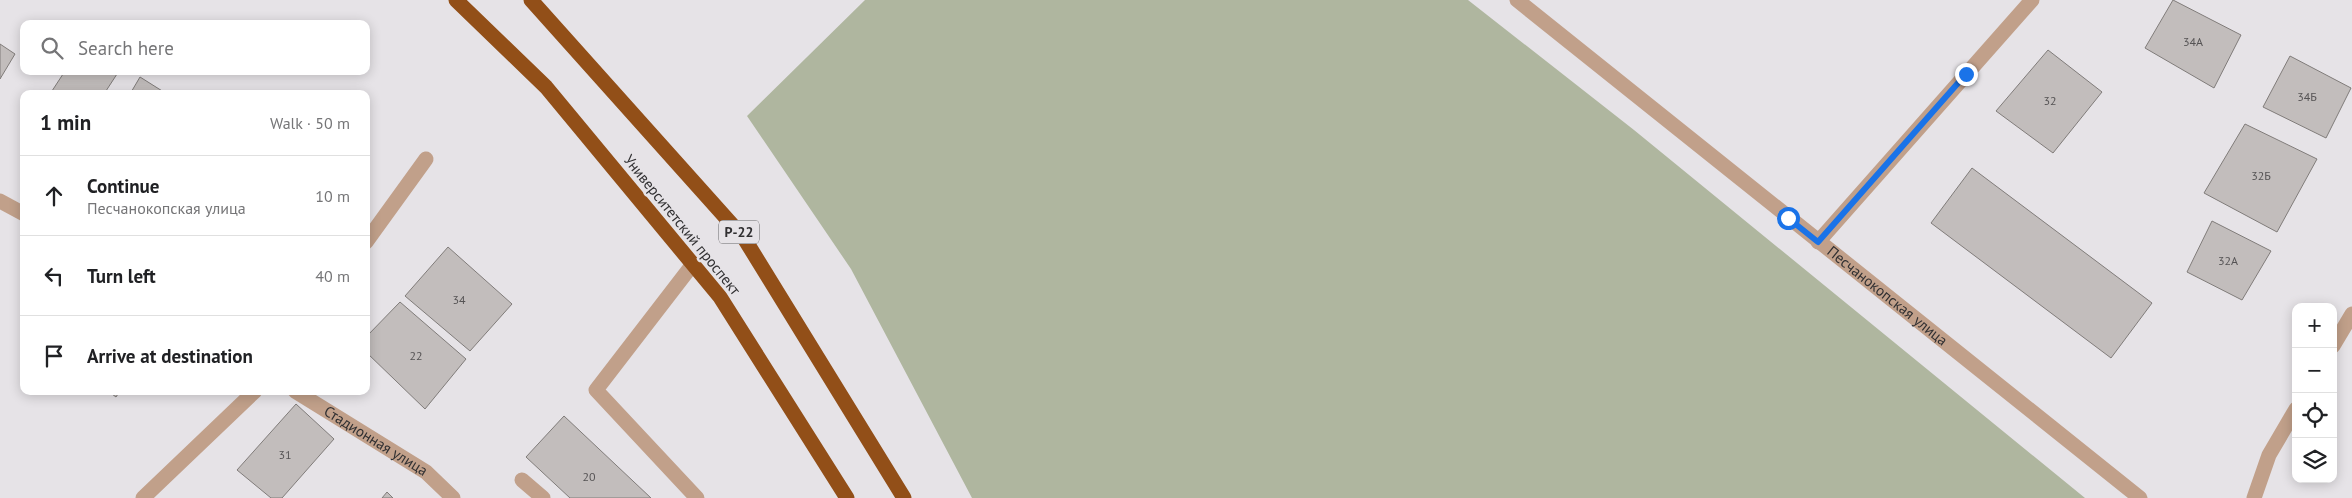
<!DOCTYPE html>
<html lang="en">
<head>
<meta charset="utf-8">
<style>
	:root { --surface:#fff; --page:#f6f6f6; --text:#202124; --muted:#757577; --line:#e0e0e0 }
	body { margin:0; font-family:"PT Sans",sans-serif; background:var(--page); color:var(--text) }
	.controls { position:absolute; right:15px; bottom:15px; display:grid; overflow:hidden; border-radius:10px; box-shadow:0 2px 12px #0003 }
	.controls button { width:45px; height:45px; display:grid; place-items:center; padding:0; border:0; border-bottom:1px solid var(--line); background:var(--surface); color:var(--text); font:25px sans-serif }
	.stop { position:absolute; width:15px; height:15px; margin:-11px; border:4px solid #1a73e8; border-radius:50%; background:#fff }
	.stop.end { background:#1a73e8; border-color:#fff; box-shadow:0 1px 5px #0008 }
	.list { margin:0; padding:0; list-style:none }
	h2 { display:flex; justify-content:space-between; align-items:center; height:65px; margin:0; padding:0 20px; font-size:21px }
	h2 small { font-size:16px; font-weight:400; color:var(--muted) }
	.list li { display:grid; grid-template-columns:32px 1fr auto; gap:15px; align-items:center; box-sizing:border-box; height:80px; padding:0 20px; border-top:1px solid var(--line) }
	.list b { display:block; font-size:19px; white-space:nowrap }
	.list p { margin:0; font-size:16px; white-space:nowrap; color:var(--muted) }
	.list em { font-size:16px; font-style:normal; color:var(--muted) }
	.icon { flex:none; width:28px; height:28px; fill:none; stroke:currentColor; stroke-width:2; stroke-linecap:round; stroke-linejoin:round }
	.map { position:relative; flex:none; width:2352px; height:498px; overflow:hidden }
	.search { position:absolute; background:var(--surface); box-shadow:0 2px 12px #0003; left:20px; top:20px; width:350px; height:55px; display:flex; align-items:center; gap:12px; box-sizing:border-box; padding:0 18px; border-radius:10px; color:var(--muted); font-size:19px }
	.panel { position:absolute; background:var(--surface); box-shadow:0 2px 12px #0003; left:20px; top:90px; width:350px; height:305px; border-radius:10px }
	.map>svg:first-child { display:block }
	.green { fill:#afb69f }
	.building { fill:#c2bdbc; stroke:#807c7a }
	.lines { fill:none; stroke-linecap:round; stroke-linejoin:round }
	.minor { stroke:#c1a08a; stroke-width:15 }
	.highway { stroke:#924f18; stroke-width:15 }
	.route { stroke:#1a73e8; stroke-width:6 }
	.labels { text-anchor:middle; stroke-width:5; stroke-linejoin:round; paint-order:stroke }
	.number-label { font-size:12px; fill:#555354 }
	.shield { fill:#e6e3e7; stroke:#676668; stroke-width:1 }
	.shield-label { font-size:14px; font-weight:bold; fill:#313032 }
	.street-label { font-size:15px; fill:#313032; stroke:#e6e3e7 }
</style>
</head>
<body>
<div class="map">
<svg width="2352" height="498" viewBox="0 0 2352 498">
	<rect width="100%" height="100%" fill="#e6e3e7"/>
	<!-- green -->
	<path class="green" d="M865 0H1468L1634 130 2085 498H972L851 269 747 116Z"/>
	<!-- building -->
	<path class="building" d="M2173 0 2241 35 2214 88 2145 48Z
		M0 44 15 54 0 79Z
		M2048 50 2102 92 2053 153 1996 111Z
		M2290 56 2351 88 2326 138 2263 107Z
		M65 71H112L117 74 104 94H50Z
		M140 77 167 94H130Z
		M2245 124 2317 159 2277 232 2204 193Z
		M1972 168 2152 303 2111 358 1931 223Z
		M2212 221 2271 251 2242 300 2187 272Z
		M448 247 512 304 470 351 405 296Z
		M400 302 466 359 425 409 366 352V337Z
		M108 391H120L116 397Z
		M296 404 334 439 282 498H271L237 470Z
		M564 416 651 498H570L526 457Z
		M387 492 393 498H382Z"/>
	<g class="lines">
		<!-- minor -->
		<g class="minor">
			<path id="s1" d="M1517 0 2140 498"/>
			<path d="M0 201 24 214"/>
			<path d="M366 242 426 159"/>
			<path d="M1818 242 2032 0"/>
			<path d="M693 264 596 390 697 498"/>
			<path d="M2333 346 2352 314"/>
			<path id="s2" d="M295 391 426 472 453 498"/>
			<path d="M522 480 543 498"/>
			<path d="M143 498 255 391"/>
			<path d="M2254 498 2269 455 2296 409"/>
		</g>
		<!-- highway -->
		<path class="highway" d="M456 0 546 87 720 297 847 498
			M531 0 744 238 904 498"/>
	</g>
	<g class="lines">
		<!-- route -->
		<path class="route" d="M1788 218 1818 242 1966 74"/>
	</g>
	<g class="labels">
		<!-- number labels -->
		<g class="number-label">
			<text x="2193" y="46">34А</text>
			<text x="2307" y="101">34Б</text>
			<text x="2050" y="105">32</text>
			<text x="2261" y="180">32Б</text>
			<text x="2228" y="265">32А</text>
			<text x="459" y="304">34</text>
			<text x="416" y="360">22</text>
			<text x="285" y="459">31</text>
			<text x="589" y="481">20</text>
		</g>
		<!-- shield labels -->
		<rect class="shield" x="719" y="220.5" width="40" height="23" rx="4"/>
		<g class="shield-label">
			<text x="739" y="237">Р-22</text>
		</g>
		<!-- street labels -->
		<g class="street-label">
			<text transform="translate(682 225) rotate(51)" y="5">Университетский проспект</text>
			<text dy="5" stroke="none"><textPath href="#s1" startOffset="474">Песчанокопская улица</textPath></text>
			<text dy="5" stroke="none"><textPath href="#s2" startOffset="95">Стадионная улица</textPath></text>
		</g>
	</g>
</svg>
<div class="controls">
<button>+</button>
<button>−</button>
<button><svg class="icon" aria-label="locate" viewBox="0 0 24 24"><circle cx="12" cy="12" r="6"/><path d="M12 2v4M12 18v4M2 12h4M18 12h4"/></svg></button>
<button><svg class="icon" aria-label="layers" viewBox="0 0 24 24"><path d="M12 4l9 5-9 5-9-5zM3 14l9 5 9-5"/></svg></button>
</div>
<div class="stop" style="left:1788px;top:218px"></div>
<div class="stop end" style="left:1966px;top:74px"></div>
<div class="search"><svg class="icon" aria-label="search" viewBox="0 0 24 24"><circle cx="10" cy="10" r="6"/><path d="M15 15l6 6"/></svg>Search here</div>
<section class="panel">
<h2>1 min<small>Walk · 50 m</small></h2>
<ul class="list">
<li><svg class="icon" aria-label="ahead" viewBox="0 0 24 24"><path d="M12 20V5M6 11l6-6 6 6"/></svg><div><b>Continue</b><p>Песчанокопская улица</p></div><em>10 m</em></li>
<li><svg class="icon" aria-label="left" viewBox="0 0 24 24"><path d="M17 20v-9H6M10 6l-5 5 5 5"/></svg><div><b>Turn left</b></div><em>40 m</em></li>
<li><svg class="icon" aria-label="arrive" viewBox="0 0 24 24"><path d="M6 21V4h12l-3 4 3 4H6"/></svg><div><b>Arrive at destination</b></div></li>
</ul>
</section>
</div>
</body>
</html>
